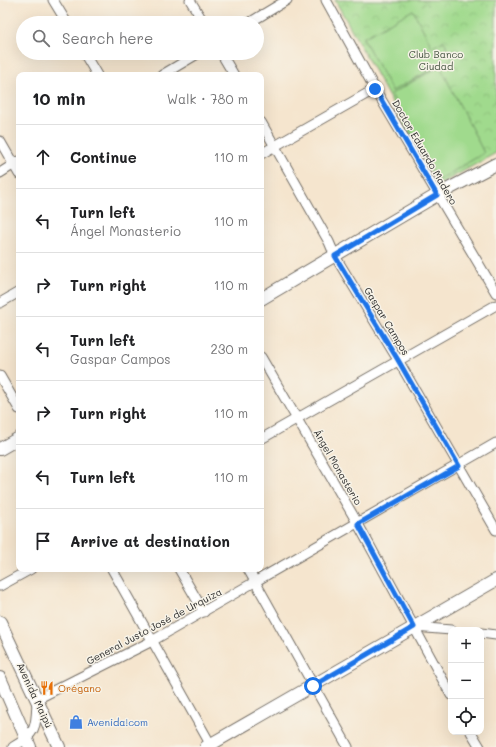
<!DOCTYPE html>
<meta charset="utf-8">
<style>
:root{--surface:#fff;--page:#f2f2f2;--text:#202124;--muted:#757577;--line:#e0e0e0}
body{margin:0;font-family:Mali,sans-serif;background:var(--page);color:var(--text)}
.controls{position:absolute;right:12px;bottom:12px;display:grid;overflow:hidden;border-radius:8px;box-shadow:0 4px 16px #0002}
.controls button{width:36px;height:36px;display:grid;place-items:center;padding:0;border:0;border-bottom:1px solid var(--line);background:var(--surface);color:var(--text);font:20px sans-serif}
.stop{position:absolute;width:12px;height:12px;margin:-9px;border:3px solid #1a73e8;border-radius:50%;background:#fff}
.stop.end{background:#1a73e8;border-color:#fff;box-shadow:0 1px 4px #0008}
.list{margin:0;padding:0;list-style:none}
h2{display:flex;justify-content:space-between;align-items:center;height:52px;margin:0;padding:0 16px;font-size:17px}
h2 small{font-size:13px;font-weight:400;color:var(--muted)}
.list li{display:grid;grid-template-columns:26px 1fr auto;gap:12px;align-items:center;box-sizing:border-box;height:64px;padding:0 16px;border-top:1px solid var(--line)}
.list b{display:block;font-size:15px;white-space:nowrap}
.list p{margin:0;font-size:13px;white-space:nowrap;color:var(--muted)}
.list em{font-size:13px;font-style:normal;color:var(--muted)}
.icon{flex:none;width:22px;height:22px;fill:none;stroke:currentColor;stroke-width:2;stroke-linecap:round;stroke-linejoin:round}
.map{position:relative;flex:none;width:496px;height:747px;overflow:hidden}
.search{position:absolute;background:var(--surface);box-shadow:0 4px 16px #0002;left:16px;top:16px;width:248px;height:44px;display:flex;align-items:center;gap:10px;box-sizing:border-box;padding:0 14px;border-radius:22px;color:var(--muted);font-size:15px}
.panel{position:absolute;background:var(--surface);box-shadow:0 4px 16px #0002;left:16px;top:72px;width:248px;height:500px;border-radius:8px}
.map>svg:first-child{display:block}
.park{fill:url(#park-crowns);stroke:#66825c}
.pitch{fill:#a0da8d;stroke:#66825c}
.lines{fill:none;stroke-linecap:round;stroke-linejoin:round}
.street-casing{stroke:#726c64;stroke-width:11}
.secondary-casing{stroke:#726c64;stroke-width:14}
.street{stroke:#fff;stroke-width:9}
.secondary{stroke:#fff;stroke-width:12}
.route{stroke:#1a73e8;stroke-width:5}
.labels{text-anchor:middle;stroke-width:3;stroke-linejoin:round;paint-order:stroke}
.park-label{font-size:10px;fill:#485744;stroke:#f7f3e8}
.street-label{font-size:10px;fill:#2b2b2b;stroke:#f7f3e8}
.food-label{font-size:10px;fill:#c56008;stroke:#f7f3e8;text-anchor:start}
.shop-label{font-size:10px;fill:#366cbe;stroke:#f7f3e8;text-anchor:start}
</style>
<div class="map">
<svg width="496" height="747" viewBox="0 0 496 747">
<defs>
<pattern id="park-crowns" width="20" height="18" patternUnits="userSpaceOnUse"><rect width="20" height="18" fill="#a0da8d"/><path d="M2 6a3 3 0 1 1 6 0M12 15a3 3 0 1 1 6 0" fill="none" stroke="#8abb7a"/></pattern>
</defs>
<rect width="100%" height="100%" fill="#f7f3e8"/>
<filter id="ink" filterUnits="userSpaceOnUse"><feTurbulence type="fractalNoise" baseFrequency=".025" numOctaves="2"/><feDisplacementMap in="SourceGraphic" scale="8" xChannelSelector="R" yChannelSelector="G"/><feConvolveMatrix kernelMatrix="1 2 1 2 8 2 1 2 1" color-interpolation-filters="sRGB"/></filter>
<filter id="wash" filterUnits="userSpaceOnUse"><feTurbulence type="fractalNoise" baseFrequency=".012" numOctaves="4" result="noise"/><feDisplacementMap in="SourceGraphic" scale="16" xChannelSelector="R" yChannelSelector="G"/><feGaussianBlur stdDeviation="0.9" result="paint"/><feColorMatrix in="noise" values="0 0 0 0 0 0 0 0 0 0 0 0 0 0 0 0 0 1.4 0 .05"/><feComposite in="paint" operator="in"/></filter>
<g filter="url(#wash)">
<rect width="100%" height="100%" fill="#f5e5ce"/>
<polygon class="park" points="335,0 496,0 496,153 442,183 439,184 436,182"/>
<g class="pitch">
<polygon points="413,10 432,47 444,41 453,58 392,91 363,38"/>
<polygon points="440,66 484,153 437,181 391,94"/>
</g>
</g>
<g filter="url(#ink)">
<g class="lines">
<defs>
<g id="street">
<polyline points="53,0 67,23"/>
<polyline points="190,0 204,23"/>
<polyline points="326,0 375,89 496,293"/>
<polyline points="249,23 287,0"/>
<polyline points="84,53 97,75"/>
<polyline points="221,53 234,75"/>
<polyline points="162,75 199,53"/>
<polyline points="261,122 329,242 335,256 398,360 496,530"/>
<polyline points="0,141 19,174"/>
<polyline points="261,154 375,89"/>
<polyline points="0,173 19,161"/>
<polyline points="0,303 19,292"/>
<polyline points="261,357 358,524 451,695"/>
<polyline points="0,376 19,409"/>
<polyline points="261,439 496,305"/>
<polyline points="112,569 212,747"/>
<polyline points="179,569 204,612"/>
<polyline points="248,569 348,747"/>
<polyline points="0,586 31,569"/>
<polyline points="414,627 451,630"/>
<polyline points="481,633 496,635"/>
<polyline points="471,732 480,747"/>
<path d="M 13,747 C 38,733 36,725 37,699 L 152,641 L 496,443"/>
</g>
<g id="secondary">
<polyline points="261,299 437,195 496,164"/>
<polyline points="0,449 19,438"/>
<polyline points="0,622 59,747"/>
<polyline points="0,678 30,747"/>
<polyline points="206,747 496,580"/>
</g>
</defs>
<use href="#street" class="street-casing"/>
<use href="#secondary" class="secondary-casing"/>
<use href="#street" class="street"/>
<use href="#secondary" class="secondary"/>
</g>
</g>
<g class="lines" filter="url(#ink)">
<polyline class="route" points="313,686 414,627 358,524 459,466 398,360 335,256 437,195 375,89"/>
</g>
<defs>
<symbol id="restaurant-bare" viewBox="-9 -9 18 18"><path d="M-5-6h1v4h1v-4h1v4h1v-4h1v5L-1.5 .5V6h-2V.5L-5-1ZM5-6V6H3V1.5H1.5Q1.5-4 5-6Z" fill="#e8710a" stroke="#f7f3e8" stroke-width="2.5" paint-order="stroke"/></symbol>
<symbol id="shop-bare" viewBox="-9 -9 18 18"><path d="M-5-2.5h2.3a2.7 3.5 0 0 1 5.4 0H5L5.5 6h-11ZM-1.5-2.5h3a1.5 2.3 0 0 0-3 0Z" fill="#3f7fe0" stroke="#f7f3e8" stroke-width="2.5" paint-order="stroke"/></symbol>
</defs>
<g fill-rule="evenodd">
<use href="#restaurant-bare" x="37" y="678" width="20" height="20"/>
<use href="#shop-bare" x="66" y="712" width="20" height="20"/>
</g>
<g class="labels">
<g class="park-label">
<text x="436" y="58">Club Banco<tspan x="436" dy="12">Ciudad</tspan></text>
</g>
<g class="street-label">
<text transform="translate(425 152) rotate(60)" y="4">Doctor Eduardo Madero</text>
<text transform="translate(387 321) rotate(59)" y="4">Gaspar Campos</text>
<text transform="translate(338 467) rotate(60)" y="4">Ángel Monasterio</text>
<text transform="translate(154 626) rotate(-28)" y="4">General Justo José de Urquiza</text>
<text transform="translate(35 695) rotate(65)" y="4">Avenida Maipú</text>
</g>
<g class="food-label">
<text x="58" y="692">Orégano</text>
</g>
<g class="shop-label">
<text x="87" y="726">Avenida!com</text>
</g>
</g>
</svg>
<div class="controls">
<button>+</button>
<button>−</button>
<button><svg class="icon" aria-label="locate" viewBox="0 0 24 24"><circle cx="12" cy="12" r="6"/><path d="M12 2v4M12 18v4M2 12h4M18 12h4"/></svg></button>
</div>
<div class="stop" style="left:313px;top:686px"></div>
<div class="stop end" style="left:375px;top:89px"></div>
<div class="search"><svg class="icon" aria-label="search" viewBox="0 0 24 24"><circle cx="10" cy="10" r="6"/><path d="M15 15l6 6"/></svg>Search here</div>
<section class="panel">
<h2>10 min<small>Walk · 780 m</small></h2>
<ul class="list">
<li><svg class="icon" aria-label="ahead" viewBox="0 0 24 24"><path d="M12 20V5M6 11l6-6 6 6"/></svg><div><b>Continue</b></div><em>110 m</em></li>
<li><svg class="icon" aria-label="left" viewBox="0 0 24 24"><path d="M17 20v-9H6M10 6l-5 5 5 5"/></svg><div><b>Turn left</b><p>Ángel Monasterio</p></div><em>110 m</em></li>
<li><svg class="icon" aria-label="right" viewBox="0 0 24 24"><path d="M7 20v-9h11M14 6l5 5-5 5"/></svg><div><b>Turn right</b></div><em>110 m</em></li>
<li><svg class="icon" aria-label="left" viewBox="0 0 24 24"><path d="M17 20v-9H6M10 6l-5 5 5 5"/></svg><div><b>Turn left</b><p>Gaspar Campos</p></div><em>230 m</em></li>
<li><svg class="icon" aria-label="right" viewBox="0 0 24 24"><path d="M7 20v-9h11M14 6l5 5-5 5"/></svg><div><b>Turn right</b></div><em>110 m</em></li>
<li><svg class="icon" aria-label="left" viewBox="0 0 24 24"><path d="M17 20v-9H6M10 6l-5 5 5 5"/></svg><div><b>Turn left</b></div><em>110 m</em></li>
<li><svg class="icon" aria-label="arrive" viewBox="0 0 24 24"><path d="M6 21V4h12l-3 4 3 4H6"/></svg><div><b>Arrive at destination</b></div></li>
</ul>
</section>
</div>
